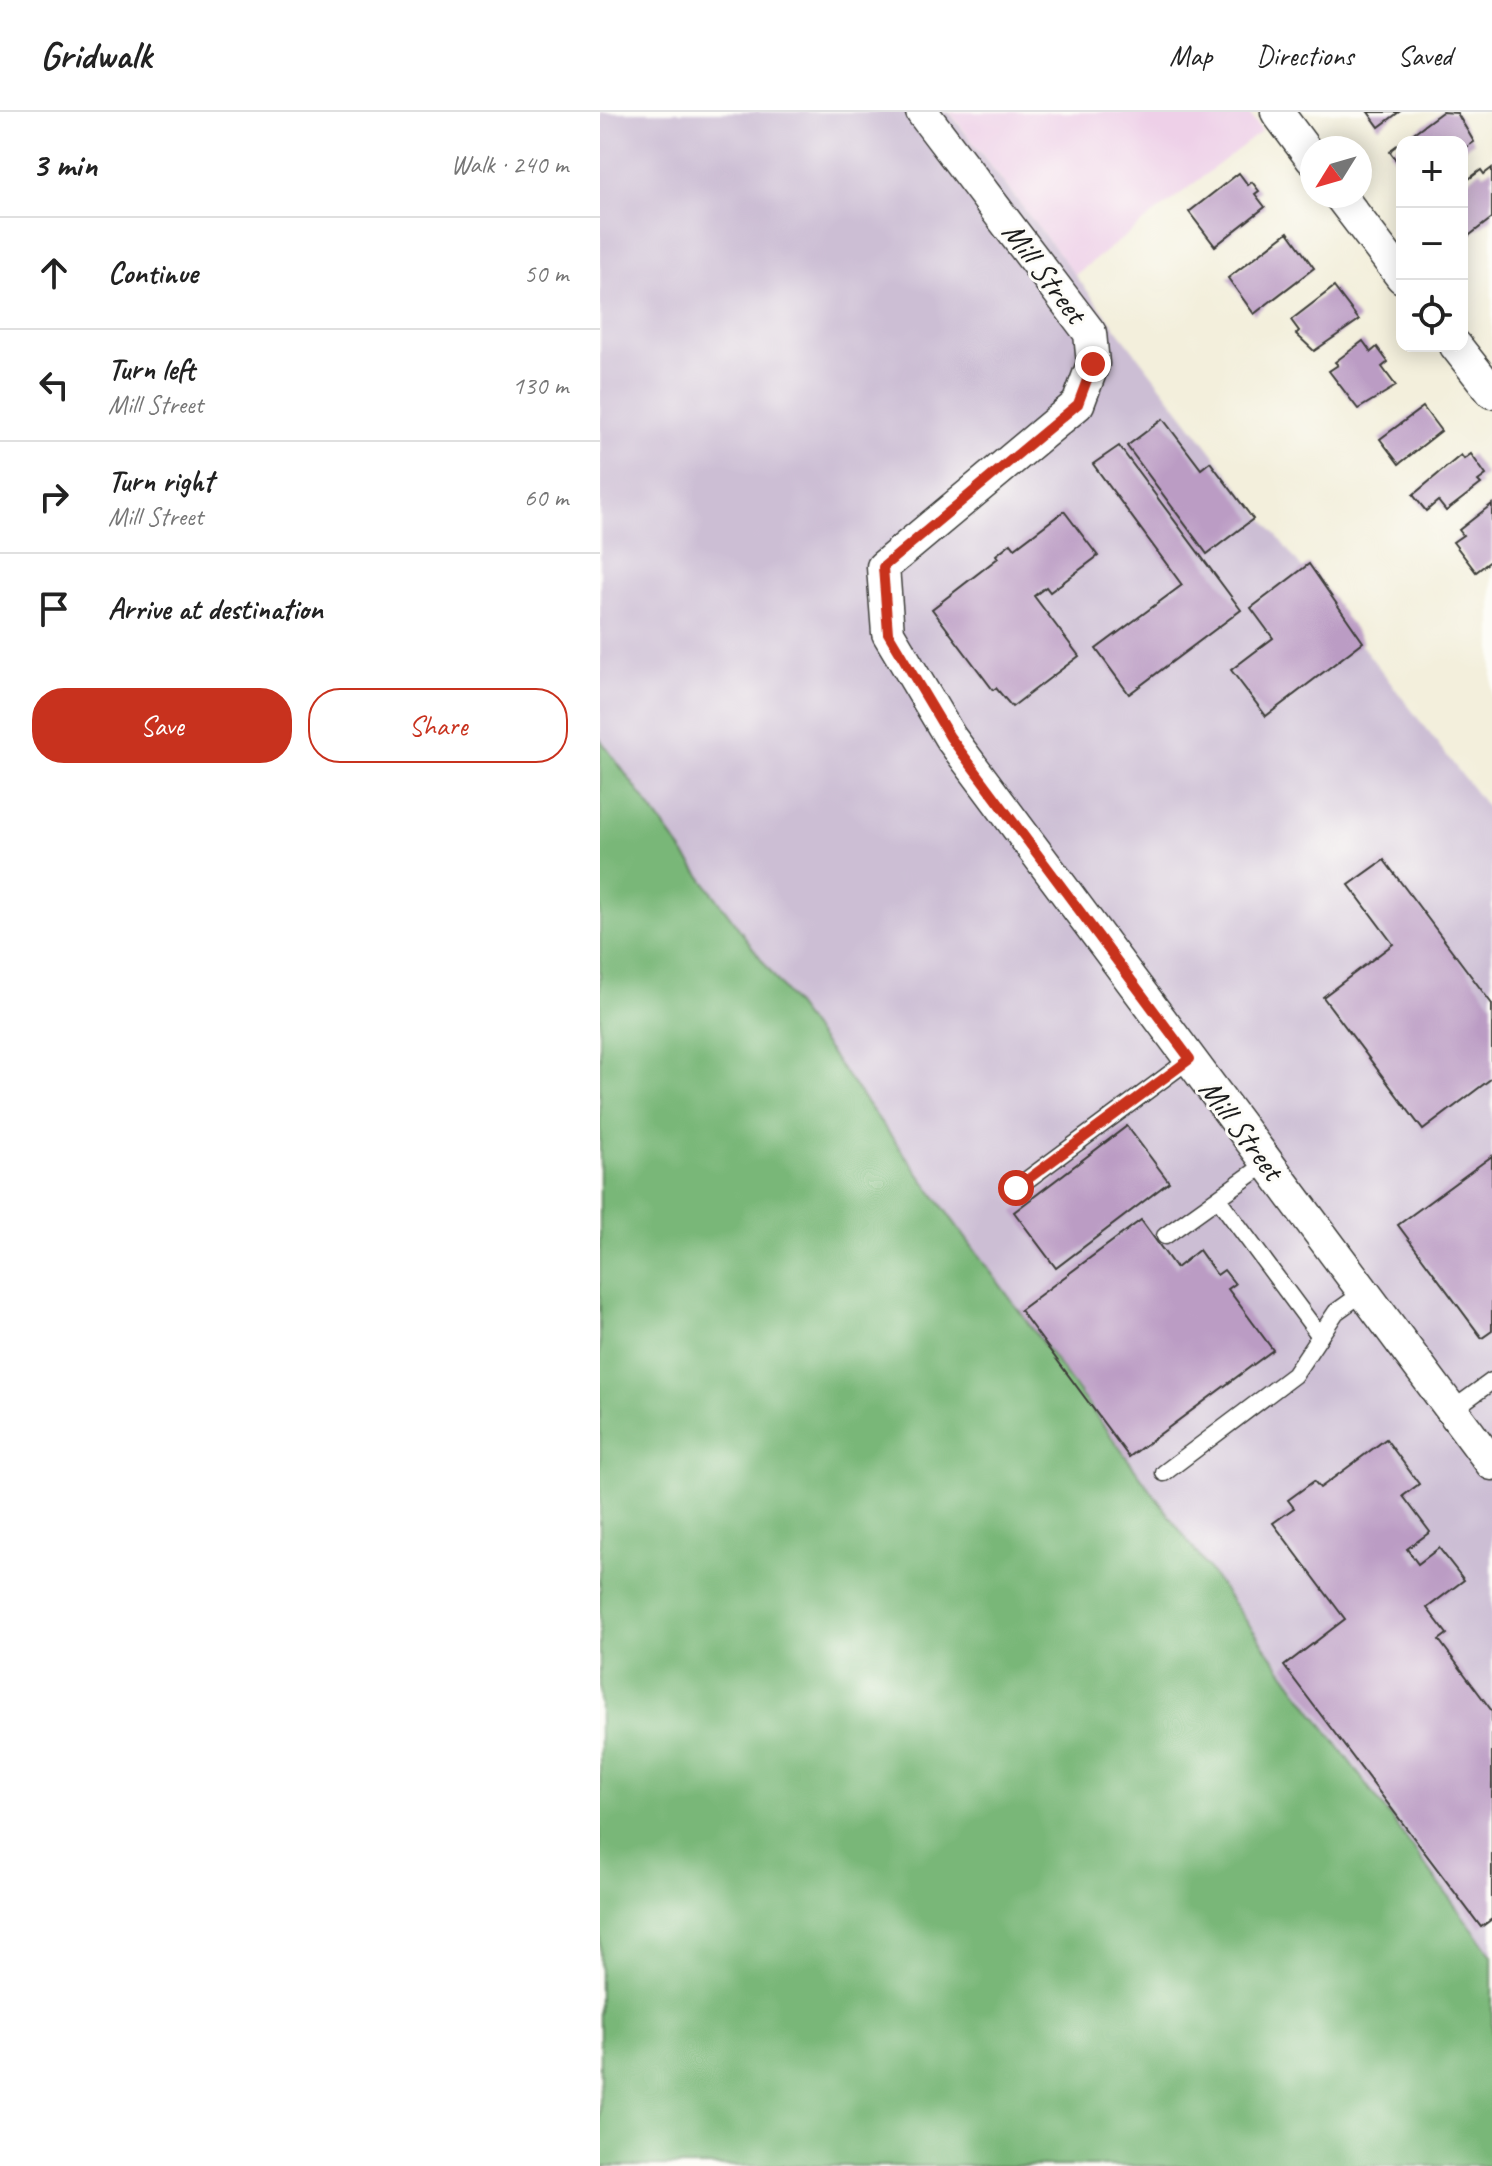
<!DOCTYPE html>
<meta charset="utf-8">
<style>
:root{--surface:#fff;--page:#f6f6f6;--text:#222;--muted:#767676;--line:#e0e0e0;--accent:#c8321e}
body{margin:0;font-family:Caveat,sans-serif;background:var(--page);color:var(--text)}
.controls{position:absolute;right:24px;top:24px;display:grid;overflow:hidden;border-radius:16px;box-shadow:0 4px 20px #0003}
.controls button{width:72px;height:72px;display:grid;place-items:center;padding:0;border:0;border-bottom:2px solid var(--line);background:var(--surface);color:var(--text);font:40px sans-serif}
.compass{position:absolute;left:700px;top:24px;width:72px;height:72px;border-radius:50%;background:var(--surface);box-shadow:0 4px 20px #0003;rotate:233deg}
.stop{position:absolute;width:24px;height:24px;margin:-18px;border:6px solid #c8321e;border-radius:50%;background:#fff}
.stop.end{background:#c8321e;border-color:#fff;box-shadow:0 2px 8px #0008}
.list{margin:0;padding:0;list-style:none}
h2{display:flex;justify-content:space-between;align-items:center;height:104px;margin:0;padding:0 32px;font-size:34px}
h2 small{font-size:26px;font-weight:400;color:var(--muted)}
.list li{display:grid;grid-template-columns:52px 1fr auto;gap:24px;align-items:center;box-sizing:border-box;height:112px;padding:0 32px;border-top:2px solid var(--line)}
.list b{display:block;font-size:30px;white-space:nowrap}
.list p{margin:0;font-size:26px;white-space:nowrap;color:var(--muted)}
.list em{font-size:26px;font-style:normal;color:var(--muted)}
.actions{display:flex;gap:16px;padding:24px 32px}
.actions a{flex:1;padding:18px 0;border:2px solid var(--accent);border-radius:32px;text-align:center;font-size:28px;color:var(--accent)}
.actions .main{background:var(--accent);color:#fff}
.icon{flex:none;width:44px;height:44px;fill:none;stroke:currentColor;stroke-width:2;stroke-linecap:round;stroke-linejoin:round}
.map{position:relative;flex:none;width:892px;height:2054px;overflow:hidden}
header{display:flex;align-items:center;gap:48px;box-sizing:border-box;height:112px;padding:0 40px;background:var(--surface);border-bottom:2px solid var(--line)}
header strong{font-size:38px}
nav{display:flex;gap:44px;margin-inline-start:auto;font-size:28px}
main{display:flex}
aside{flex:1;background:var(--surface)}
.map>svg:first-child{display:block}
.built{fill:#eed0e8}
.industrial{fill:#ccbed4}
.forest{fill:#79b778;stroke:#4a6a4a;stroke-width:2}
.building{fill:#bb9cc4}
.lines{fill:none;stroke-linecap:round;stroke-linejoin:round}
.lane-casing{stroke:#3c3c39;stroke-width:19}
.street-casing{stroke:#3c3c39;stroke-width:35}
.lane{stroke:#fff;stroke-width:16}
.street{stroke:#fff;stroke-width:32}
.route{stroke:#c8321e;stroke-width:10}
.labels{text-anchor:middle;stroke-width:6;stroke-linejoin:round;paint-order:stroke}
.street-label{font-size:32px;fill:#1c1c1c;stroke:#fdfcf7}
</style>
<header>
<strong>Gridwalk</strong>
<nav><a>Map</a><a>Directions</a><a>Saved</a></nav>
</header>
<main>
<aside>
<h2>3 min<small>Walk · 240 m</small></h2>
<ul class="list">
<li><svg class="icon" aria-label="ahead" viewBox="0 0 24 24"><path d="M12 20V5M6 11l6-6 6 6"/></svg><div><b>Continue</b></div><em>50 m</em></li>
<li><svg class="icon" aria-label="left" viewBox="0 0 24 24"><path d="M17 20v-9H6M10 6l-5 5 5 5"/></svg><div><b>Turn left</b><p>Mill Street</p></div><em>130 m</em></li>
<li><svg class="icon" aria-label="right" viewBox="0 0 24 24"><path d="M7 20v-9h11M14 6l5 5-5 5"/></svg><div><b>Turn right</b><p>Mill Street</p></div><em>60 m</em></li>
<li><svg class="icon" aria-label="arrive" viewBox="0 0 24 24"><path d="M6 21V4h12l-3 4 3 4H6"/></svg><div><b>Arrive at destination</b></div></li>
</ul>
<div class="actions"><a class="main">Save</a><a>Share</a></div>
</aside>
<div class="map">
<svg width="892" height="2054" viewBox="0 0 892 2054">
<rect width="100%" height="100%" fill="#fdfcf7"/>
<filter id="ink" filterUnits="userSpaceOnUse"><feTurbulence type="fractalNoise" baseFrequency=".0125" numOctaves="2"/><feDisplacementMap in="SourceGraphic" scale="16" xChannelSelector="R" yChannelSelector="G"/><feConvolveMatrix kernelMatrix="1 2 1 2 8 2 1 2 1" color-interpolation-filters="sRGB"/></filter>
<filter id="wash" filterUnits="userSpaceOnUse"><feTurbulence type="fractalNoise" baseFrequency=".006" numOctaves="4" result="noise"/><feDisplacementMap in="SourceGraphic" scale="32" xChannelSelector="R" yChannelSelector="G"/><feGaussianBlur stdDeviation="1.8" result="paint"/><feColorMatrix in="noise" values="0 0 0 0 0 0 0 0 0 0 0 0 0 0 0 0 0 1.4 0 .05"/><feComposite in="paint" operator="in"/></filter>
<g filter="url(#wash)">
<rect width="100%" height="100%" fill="#f3efdc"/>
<polygon class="built" points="350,0 648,0 662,19 475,163"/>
<polygon class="industrial" points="0,0 349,0 892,702 892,1844 0,627"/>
<polygon class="forest" points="0,627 892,1844 892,2054 0,2054"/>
<g id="blocks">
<g class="building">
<polygon points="768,0 799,0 779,15"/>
<polygon points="842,0 857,1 874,30 862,38 862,30 802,30 802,56 790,40 792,37"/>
<polygon points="892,56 892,106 862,129 862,72 881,58 884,62"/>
<polygon points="639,61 648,73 652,70 659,79 655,82 665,95 615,134 589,100"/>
<polygon points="688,120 714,156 654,202 628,166"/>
<polygon points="734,175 759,208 714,239 696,222 699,219 691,208"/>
<polygon points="763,229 771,240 777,235 788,250 782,255 796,274 758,297 729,259 738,253 735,250"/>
<polygon points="823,295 841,319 799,352 780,327"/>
<polygon points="563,307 601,357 610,350 653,407 607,442 527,334"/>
<polygon points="519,334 641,498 529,582 496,537 582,473 493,352"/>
<polygon points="871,342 886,363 878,369 881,372 846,399 838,389 826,399 813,383 861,343 864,347"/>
<polygon points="892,392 892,448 876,460 853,430 863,423 859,418"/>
<polygon points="464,399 498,444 450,480 446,475 434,484 479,544 412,595 396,576 393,578 332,497 398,446 396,443 411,431 415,436"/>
<polygon points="709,452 763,530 666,604 631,558 673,526 651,496"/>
<polygon points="784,748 892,892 892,966 823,1018 723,885 793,832 749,773"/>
<polygon points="527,1014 569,1070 456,1156 414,1100"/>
<polygon points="892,1044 892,1219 882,1226 798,1113"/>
<polygon points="541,1108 576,1156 599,1138 617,1163 624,1158 635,1172 628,1177 673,1238 529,1345 420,1198"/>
<polygon points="786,1327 819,1372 803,1384 830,1420 807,1437 818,1452 839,1436 864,1468 827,1496 847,1522 839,1528 892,1599 892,1807 881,1815 684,1554 745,1507 673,1411 694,1396 688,1388 714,1369 720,1376"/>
</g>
</g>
</g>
<g filter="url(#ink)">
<use href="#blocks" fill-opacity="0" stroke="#3c3c39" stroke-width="2"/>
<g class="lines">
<defs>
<g id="lane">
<polyline points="416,1076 590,947"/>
<polyline points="619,1088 720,1224"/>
<polyline points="565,1124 667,1051"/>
<polyline points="852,1298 892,1269"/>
<polyline points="564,1361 694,1263 736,1200 764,1180"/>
</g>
<g id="street">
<polyline points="322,0 490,221 493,252 478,292 283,455 288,521 350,625 892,1352"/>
<polyline points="677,0 712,47"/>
<polyline points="740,84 802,165"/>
<polyline points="856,234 892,280"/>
</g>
</defs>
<use href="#lane" class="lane-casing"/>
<use href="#street" class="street-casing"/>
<use href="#lane" class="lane"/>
<use href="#street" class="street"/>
</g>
</g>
<g class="lines" filter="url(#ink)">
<polyline class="route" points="416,1076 590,947 350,625 288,521 283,455 478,292 493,252"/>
</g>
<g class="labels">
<g class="street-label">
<text transform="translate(445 160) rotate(53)" y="11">Mill Street</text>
<text transform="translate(642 1017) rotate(53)" y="11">Mill Street</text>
</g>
</g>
</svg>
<div class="controls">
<button>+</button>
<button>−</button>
<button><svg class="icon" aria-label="locate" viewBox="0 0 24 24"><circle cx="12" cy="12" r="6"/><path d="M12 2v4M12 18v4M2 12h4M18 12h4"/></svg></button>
</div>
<svg class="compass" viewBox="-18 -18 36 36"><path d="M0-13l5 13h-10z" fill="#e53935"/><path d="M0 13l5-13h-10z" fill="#767676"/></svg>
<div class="stop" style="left:416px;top:1076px"></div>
<div class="stop end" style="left:493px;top:252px"></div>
</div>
</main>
